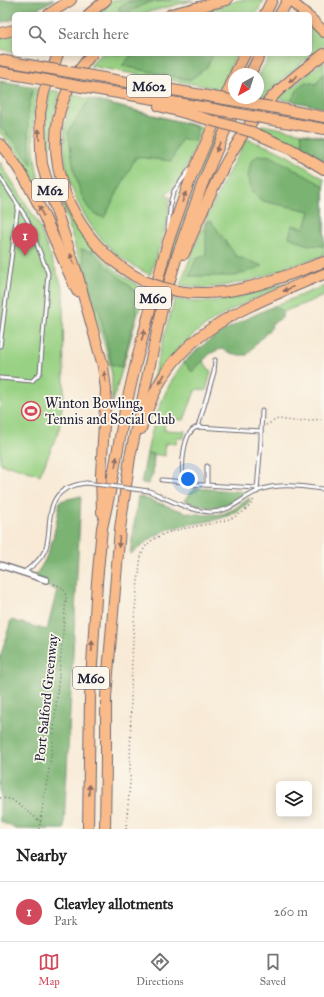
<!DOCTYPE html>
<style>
:root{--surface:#fff;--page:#f2f2f2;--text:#222;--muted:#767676;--line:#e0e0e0;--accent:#d1495b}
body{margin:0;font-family:"IM FELL Great Primer",serif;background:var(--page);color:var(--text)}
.controls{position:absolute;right:12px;bottom:12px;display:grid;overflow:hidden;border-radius:6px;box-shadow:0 2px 10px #0003}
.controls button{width:36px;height:36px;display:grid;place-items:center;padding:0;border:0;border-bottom:1px solid var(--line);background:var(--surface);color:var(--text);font:20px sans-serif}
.compass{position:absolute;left:228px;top:68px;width:36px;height:36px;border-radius:50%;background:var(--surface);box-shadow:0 2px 10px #0003;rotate:219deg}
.you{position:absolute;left:188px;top:479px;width:14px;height:14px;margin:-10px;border:3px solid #fff;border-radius:50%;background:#1a73e8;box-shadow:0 0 0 6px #1a73e833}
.badge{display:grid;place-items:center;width:26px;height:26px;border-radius:50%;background:var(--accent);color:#fff;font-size:13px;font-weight:700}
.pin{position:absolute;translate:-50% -33px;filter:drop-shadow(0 1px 2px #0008)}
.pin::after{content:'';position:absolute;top:21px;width:14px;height:12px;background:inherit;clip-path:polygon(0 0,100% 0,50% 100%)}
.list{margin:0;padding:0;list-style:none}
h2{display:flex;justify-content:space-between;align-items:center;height:52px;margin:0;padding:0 16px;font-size:17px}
h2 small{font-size:13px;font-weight:400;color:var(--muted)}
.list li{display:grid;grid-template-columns:26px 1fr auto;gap:12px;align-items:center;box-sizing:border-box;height:60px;padding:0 16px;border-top:1px solid var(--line)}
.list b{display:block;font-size:15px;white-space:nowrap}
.list p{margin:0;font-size:13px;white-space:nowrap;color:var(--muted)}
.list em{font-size:13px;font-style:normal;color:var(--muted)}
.icon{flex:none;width:22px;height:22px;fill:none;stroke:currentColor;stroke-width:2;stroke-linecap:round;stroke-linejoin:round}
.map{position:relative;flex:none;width:324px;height:829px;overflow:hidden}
.search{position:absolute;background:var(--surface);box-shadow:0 2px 10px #0003;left:12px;right:12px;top:12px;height:44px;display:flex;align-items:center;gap:10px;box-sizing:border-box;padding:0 14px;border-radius:6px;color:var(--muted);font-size:15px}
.sheet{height:112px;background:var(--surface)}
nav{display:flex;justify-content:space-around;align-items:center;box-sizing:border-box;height:56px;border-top:1px solid var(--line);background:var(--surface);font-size:11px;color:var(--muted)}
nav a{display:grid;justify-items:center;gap:2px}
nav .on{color:var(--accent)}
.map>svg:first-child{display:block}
.green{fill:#99d184;stroke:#5e7a60}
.forest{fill:#7ab372;stroke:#4e6a56}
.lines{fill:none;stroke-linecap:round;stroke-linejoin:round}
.lane-casing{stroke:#6d6871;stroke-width:5}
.street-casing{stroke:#6d6871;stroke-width:8}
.highway-casing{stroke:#6d6871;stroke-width:12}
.path{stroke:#6d6871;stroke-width:1.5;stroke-dasharray:1 3;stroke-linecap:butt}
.lane{stroke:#fff;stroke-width:3}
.street{stroke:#fff;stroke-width:5.5}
.highway{stroke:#fabb8b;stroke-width:10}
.lane-bridge-casing{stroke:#6d6871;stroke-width:5;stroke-linecap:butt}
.highway-bridge-casing{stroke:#6d6871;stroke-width:12;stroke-linecap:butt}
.lane-bridge{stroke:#fff;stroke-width:3}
.highway-bridge{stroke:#fabb8b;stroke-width:10}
.oneway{fill:#8e6e63}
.labels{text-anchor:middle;stroke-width:3.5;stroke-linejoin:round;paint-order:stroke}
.shield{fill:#fbf7ec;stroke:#636270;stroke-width:1}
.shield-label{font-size:13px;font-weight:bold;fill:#22223b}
.poi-label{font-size:14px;fill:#22223b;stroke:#fbf7ec;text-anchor:start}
.street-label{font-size:14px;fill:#22223b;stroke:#fbf7ec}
</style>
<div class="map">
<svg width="324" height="829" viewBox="0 0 324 829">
<rect width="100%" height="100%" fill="#fbf7ec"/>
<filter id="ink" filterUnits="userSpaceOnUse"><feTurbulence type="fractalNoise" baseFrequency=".025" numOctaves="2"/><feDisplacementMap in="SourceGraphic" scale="8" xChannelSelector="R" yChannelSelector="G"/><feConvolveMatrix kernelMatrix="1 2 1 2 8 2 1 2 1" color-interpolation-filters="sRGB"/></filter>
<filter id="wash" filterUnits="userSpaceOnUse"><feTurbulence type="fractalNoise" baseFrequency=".012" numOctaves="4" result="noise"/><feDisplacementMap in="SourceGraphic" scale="16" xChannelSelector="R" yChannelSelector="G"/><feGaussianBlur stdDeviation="0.9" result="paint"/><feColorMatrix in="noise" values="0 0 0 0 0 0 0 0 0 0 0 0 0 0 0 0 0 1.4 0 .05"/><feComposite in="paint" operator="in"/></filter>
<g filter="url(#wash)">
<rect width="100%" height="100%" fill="#f8ead6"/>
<g class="green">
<polygon points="114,0 194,0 141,14 97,14"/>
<polygon points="239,0 264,0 256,14 194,14 213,9"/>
<polygon points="310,25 324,39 324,45 282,79 263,97 258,96 258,76 271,54 310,54"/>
<polygon points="14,35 14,52 0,49 0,38"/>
<polygon points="101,54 236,54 221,89 90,66"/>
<polygon points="324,61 324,73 316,84 306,82 300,86 291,101 278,99"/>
<path d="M 0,81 L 37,87 C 31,126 32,152 41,190 L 40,190 L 17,152 L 0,133 Z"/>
<polygon points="50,90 60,92 53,118 51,146 47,146 46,114"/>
<path d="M 73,95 L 202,127 C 196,142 182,189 166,193 L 166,196 L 170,197 L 167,224 L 150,275 C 139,269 129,264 119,256 C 82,226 60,176 65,128 C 66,117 70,106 73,95 Z"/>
<polygon points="262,125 324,137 324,163 296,145 261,129"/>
<polygon points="215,131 218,131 192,197 164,280 162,279 190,195"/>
<path d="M 247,139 L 274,149 L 288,156 L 324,179 L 324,255 L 293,266 L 292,264 L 285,266 L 286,268 L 256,279 L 223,286 L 206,288 L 180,285 C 199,234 219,186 247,139 Z"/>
<polygon points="0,162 38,223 63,289 64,392 59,430 40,475 9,465 8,467 0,463"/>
<path d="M 61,199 C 80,237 106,269 145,289 L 112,404 L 112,375 L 107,353 Z"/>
<path d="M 288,282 L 289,283 C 240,305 189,325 160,373 C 155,381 152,390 148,398 L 165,332 L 175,299 C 214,308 251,294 288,282 Z"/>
<polygon points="324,286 324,296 283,312 274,306"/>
<path d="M 203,361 L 211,372 L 206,391 L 198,389 L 195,391 L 184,420 L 165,419 L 164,430 L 185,431 L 184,438 L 177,438 L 176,444 L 165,443 L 165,456 L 147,453 C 154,419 163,390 184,362 L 193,371 Z"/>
</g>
<g class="forest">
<polygon points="0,0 54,0 28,14 14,14 14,19 0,23"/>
<polygon points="132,0 171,0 147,3 126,14 122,14 118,8"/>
<polygon points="132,54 213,54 207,67 190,80 122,66"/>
<polygon points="324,73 324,108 291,101 300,86 306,82 316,84"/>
<polygon points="0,82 33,87 28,112 28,131 32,164 18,146 0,127"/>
<path d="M 90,99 L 198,127 L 194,141 L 182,139 L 171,161 L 136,157 L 104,218 C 101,217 96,215 93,213 C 75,196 72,155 68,132 Z"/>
<polygon points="301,133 324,138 324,160 303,148"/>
<polygon points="259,155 271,156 324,186 324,246 308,245 289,237 292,225 305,228 310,211 262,201 252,192 248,176 251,161"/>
<polygon points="211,221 236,256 263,266 235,276 189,276 196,259 206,255 206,222"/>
<polygon points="81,249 93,252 114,273 135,290 136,314 122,367 112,365 99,310 92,296"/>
<path d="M 274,306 L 283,312 L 282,318 L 271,324 L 272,327 L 255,345 L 247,355 L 236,355 L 221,349 L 211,353 L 192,372 L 184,362 C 212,334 239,322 274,306 Z"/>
<polygon points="147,453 154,454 153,474 148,484 141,483"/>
<path d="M 195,488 L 248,492 C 225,507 211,513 184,500 Z"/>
<path d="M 81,496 L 64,829 L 16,829 L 0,821 L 0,658 L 11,620 L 47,630 L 57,590 L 32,580 C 52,555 55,531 60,501 Z"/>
<path d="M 138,496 L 188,513 L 206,515 L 222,514 L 234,509 L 249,498 L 250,501 C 228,525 195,520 167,530 C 156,534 140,547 130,554 Z"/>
</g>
</g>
<g filter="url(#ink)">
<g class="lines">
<defs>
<g id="lane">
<polyline points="0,177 27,219 48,273 40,373 32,381 0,378"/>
<polyline points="168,229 171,200 174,191 190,169"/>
<polyline points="0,346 18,205"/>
<polyline points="198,427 214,372 215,360"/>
<polyline points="261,431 262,411"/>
<polyline points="162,480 184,482"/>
<polyline points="207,485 207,466"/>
<path d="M 149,491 C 168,499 189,511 210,512 C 234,512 243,495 263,489 C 283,483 304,487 324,489"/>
<path d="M 257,492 C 258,474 260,457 261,439 L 261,431 L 198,427 C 182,430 181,470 184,482 L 188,484 L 257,488"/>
<path d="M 24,572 C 32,566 41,560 45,550 C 48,544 48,536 49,529 C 50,501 56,487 86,483"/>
</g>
<polyline id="street" points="0,565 46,580"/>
<g id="highway">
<polyline points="289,0 306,14"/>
<polyline points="49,14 71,0"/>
<polyline points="89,14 106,0"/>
<polyline points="171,14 227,0"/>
<polyline points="265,14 272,0"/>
<polyline points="280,14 288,0"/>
<polyline points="310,18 324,32"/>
<polyline points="0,33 14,30"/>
<polyline points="58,54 44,92 40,113 41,151 42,164 51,195 77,273 103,366 106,390 101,474 102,512"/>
<path d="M 92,54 C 76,72 63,95 58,119 C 46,184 86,252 144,281"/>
<polyline points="0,60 40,67"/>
<polyline points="0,72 36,78"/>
<polyline points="235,74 245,54"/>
<polyline points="250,74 260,54"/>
<polyline points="86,75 213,97"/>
<polyline points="82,87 208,108"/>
<polyline points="159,106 203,118"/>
<polyline points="271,107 324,117"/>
<polyline points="262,118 324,129"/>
<polyline points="252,132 289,148 324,169"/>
<path d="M 0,144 C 36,185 54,242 77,291"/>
<path d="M 184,254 C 207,200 232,138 274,95 C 289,80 307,67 324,54"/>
<path d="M 177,291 C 229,300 276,279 324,262"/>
<path d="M 141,429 C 147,409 155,388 167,371 C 202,320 270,297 324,274"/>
<polyline points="88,829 90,698 97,582 102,528 110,492 125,410 137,359 167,245 190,180 234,77"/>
<polyline points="105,829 106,760 106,697 120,529 130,457 163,304 176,259 202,185 239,98"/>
</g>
</defs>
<use href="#lane" class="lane-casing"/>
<use href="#street" class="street-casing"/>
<use href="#highway" class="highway-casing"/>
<g class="path">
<polyline points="266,425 278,419 294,421 324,419"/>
<polyline points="0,798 11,799 41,822"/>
<path d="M 39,829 L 52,750 L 66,599 C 65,587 62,587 52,583"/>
<path d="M 126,829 C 127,813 129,797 130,781 C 131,714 130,647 138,581 C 140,570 139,554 146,546 C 170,518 238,534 254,499"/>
</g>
<use href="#lane" class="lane"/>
<use href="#street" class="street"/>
<use href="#highway" class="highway"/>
<defs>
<polyline id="lane-bridge" points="86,483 149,491"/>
<g id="highway-bridge">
<polyline points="40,67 86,75"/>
<polyline points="36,78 82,87"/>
<polyline points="213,97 271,107"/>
<polyline points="208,108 262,118"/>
<polyline points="203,118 252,132"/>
<polyline points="144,281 161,287 177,291"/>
</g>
</defs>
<use href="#lane-bridge" class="lane-bridge-casing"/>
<use href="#highway-bridge" class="highway-bridge-casing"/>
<use href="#lane-bridge" class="lane-bridge"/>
<use href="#highway-bridge" class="highway-bridge"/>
</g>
<defs><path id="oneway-solid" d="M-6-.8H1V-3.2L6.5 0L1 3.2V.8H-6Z"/></defs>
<g class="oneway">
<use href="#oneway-solid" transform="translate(293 79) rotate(141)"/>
<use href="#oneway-solid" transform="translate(39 134) rotate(-92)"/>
<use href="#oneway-solid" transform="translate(218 147) rotate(113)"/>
<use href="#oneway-solid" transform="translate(184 197) rotate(-70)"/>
<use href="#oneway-solid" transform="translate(41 211) rotate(-114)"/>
<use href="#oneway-solid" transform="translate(72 259) rotate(-108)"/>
<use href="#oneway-solid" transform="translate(288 289) rotate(156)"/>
<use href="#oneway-solid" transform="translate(143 335) rotate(-75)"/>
<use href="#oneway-solid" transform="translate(105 377) rotate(-97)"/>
<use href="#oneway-solid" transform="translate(162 379) rotate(119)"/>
<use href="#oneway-solid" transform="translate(116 462) rotate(-80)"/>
<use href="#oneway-solid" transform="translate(119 542) rotate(95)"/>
<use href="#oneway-solid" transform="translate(92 646) rotate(-87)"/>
<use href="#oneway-solid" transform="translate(89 790) rotate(-90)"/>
</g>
</g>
<defs>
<symbol id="stadium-ring" viewBox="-11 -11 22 22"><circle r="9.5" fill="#fbf7ec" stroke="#d1495b" stroke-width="1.5"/><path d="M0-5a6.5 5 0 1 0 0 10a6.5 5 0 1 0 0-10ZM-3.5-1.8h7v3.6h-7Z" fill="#d1495b"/></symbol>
</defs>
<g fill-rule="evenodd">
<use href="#stadium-ring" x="20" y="400" width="22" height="22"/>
</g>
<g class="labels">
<g class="shield">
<rect x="127" y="75" width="44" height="22" rx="3"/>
<rect x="32" y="179" width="36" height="22" rx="3"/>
<rect x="135" y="287" width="36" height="22" rx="3"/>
<rect x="73" y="667" width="36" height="22" rx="3"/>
</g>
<g class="shield-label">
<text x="149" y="91">M602</text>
<text x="50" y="195">M62</text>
<text x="153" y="303">M60</text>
<text x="91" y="683">M60</text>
</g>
<g class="poi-label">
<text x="45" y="408">Winton Bowling,<tspan x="45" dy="16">Tennis and Social Club</tspan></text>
</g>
<g class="street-label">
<text transform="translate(46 698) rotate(-84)" y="5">Port Salford Greenway</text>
</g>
</g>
</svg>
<div class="controls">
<button><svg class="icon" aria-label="layers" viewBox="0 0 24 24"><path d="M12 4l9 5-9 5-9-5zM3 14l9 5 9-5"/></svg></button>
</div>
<svg class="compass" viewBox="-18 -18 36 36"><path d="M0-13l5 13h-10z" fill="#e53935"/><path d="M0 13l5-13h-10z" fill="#767676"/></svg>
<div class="you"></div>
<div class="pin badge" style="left:25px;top:256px">1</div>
<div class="search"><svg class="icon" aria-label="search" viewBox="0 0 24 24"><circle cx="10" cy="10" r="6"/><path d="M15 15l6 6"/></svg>Search here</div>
</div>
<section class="sheet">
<h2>Nearby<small></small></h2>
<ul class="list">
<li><span class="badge">1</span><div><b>Cleavley allotments</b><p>Park</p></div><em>260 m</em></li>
</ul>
</section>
<nav>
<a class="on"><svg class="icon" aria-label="map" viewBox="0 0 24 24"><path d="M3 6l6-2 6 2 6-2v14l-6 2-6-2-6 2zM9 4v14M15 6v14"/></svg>Map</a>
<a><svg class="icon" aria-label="directions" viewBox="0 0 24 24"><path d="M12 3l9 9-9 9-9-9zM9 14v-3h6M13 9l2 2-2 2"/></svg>Directions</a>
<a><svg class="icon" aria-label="saved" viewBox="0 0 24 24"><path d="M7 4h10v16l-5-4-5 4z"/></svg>Saved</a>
</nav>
